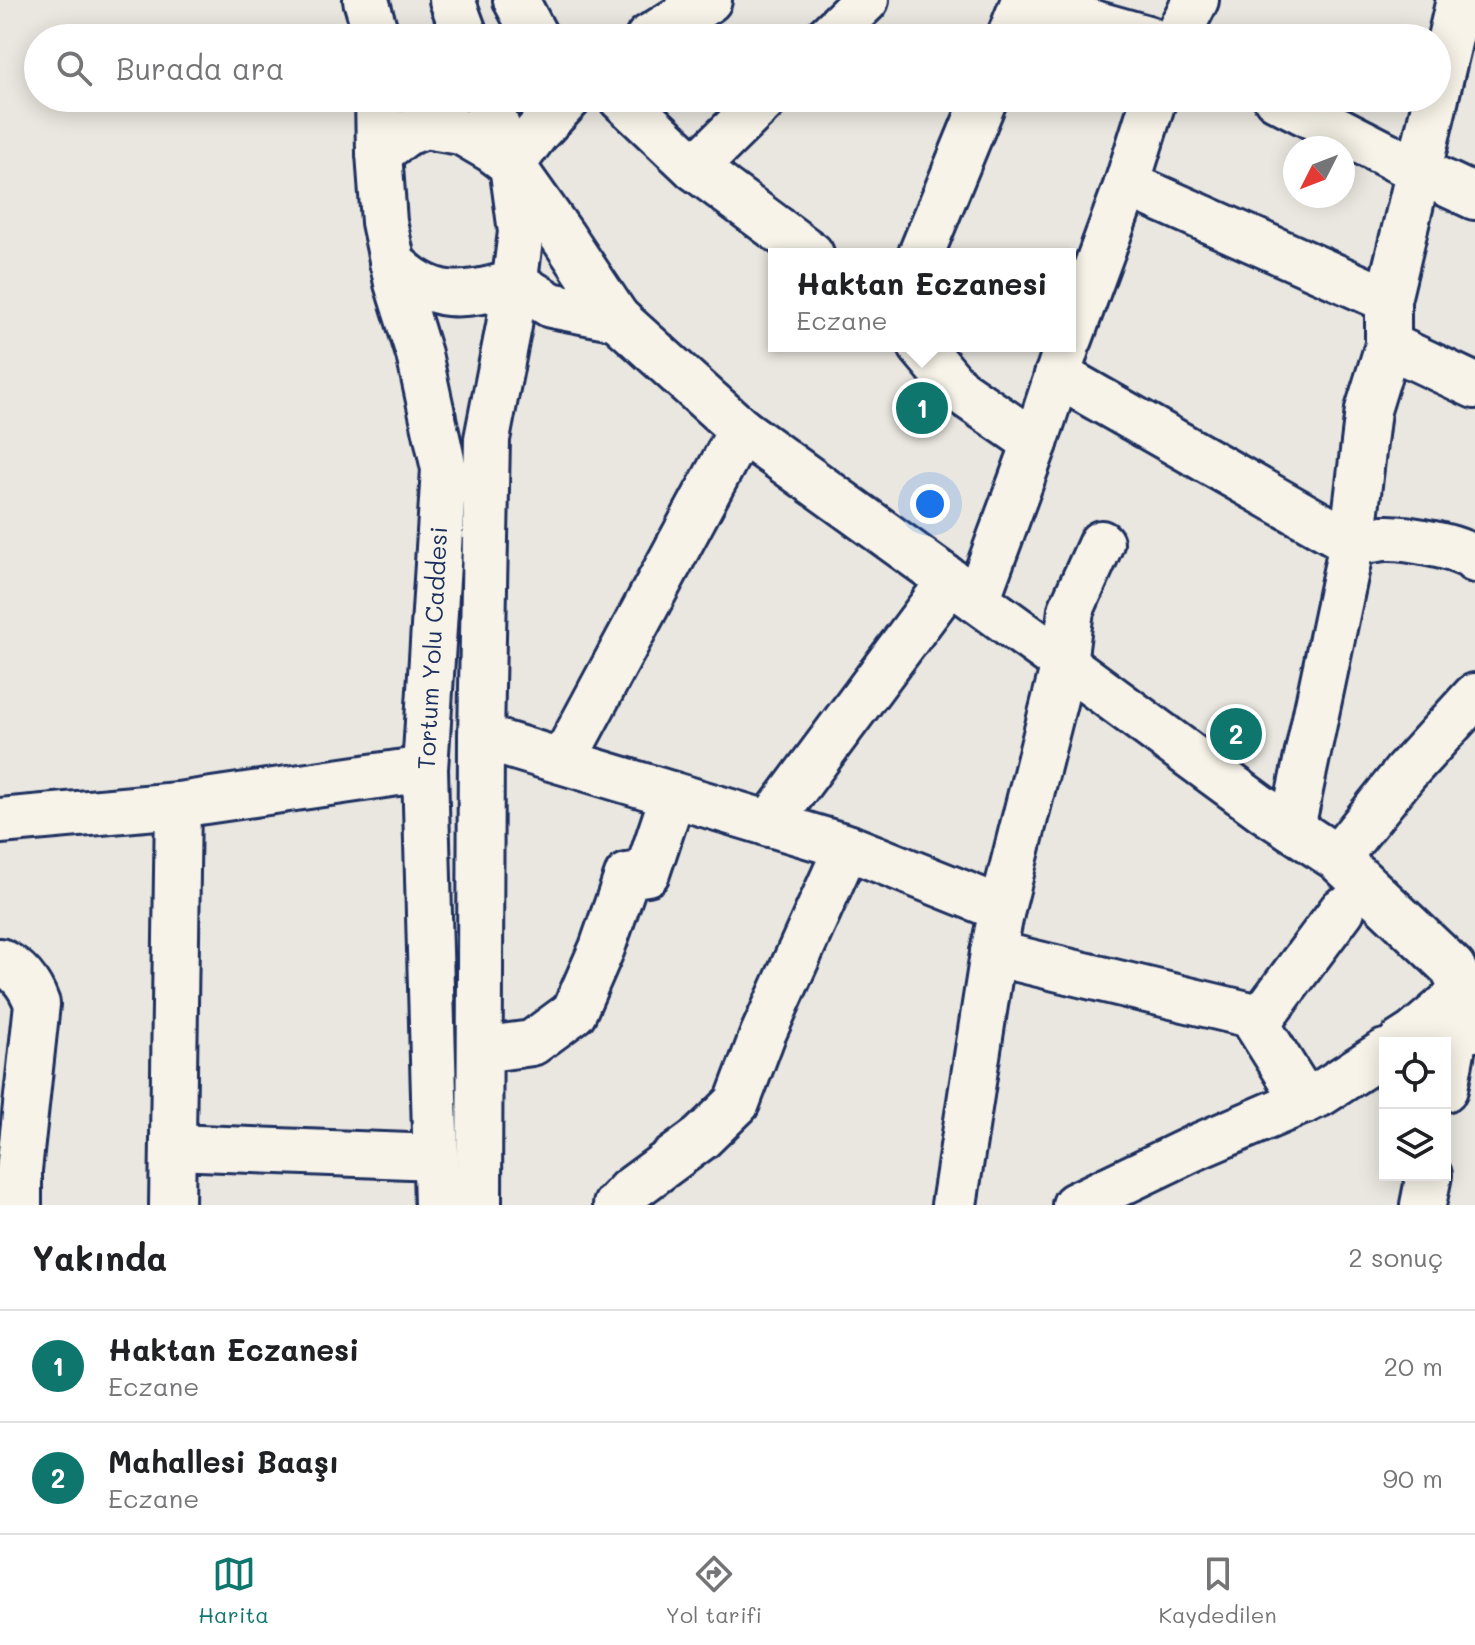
<!DOCTYPE html>
<html lang="tr">
<meta charset="utf-8">
<style>
:root{--surface:#fff;--page:#f6f6f6;--text:#202124;--muted:#757577;--line:#e0e0e0;--accent:#0f766e}
body{margin:0;font-family:Mali,sans-serif;background:var(--page);color:var(--text)}
.controls{position:absolute;right:24px;bottom:24px;display:grid;overflow:hidden;border-radius:0px;box-shadow:0 4px 20px #0003}
.controls button{width:72px;height:72px;display:grid;place-items:center;padding:0;border:0;border-bottom:2px solid var(--line);background:var(--surface);color:var(--text);font:40px sans-serif}
.compass{position:absolute;left:1283px;top:136px;width:72px;height:72px;border-radius:50%;background:var(--surface);box-shadow:0 4px 20px #0003;rotate:228deg}
.you{position:absolute;left:930px;top:504px;width:28px;height:28px;margin:-20px;border:6px solid #fff;border-radius:50%;background:#1a73e8;box-shadow:0 0 0 12px #1a73e833}
.badge{display:grid;place-items:center;width:52px;height:52px;border-radius:50%;background:var(--accent);color:#fff;font-size:26px;font-weight:700}
.pin{position:absolute;translate:-50% -50%;border:4px solid #fff;box-shadow:0 2px 8px #0006}
.popup{position:absolute;left:768px;top:248px;width:308px;height:104px;box-sizing:border-box;display:grid;place-content:center;border-radius:0px;background:var(--surface);filter:drop-shadow(0 2px 6px #0005);font-size:26px;white-space:nowrap;color:var(--muted)}
.popup b{font-size:30px;color:var(--text)}
.popup::after{content:'';position:absolute;left:50%;top:100%;margin-left:-16px;border:16px solid transparent;border-top-color:var(--surface)}
.list{margin:0;padding:0;list-style:none}
h2{display:flex;justify-content:space-between;align-items:center;height:104px;margin:0;padding:0 32px;font-size:34px}
h2 small{font-size:26px;font-weight:400;color:var(--muted)}
.list li{display:grid;grid-template-columns:52px 1fr auto;gap:24px;align-items:center;box-sizing:border-box;height:112px;padding:0 32px;border-top:2px solid var(--line)}
.list b{display:block;font-size:30px;white-space:nowrap}
.list p{margin:0;font-size:26px;white-space:nowrap;color:var(--muted)}
.list em{font-size:26px;font-style:normal;color:var(--muted)}
.icon{flex:none;width:44px;height:44px;fill:none;stroke:currentColor;stroke-width:2;stroke-linecap:round;stroke-linejoin:round}
.map{position:relative;flex:none;width:1475px;height:1205px;overflow:hidden}
.search{position:absolute;background:var(--surface);box-shadow:0 4px 20px #0003;left:24px;right:24px;top:24px;height:88px;display:flex;align-items:center;gap:20px;box-sizing:border-box;padding:0 28px;border-radius:44px;color:var(--muted);font-size:30px}
.sheet{height:328px;background:var(--surface)}
nav{display:flex;justify-content:space-around;align-items:center;box-sizing:border-box;height:112px;border-top:2px solid var(--line);background:var(--surface);font-size:22px;color:var(--muted)}
nav a{display:grid;justify-items:center;gap:4px}
nav .on{color:var(--accent)}
.map>svg:first-child{display:block}
.lines{fill:none;stroke-linecap:round;stroke-linejoin:round}
.minor-casing{stroke:#1b2f5e;stroke-width:50}
.major-casing{stroke:#1b2f5e;stroke-width:50}
.highway-casing{stroke:#1b2f5e;stroke-width:50}
.minor{stroke:#f7f3e8;stroke-width:44}
.major{stroke:#f7f3e8;stroke-width:44}
.highway{stroke:#f7f3e8;stroke-width:44}
.labels{text-anchor:middle;stroke-width:8;stroke-linejoin:round;paint-order:stroke}
.street-label{font-size:24px;fill:#1b2f5e;stroke:#f7f3e8}
</style>
<div class="map">
<svg width="1475" height="1205" viewBox="0 0 1475 1205">
<rect width="100%" height="100%" fill="#eae7e0"/>
<filter id="ink" filterUnits="userSpaceOnUse"><feTurbulence type="fractalNoise" baseFrequency=".0125" numOctaves="2"/><feDisplacementMap in="SourceGraphic" scale="16" xChannelSelector="R" yChannelSelector="G"/><feConvolveMatrix kernelMatrix="1 2 1 2 8 2 1 2 1" color-interpolation-filters="sRGB"/></filter>
<g filter="url(#ink)">
<g class="lines">
<defs>
<g id="minor">
<polyline points="516,0 536,38"/>
<polyline points="648,38 709,0"/>
<polyline points="827,38 866,0"/>
<polyline points="1009,38 1023,3 1147,38"/>
<polyline points="1437,93 1459,0"/>
<polyline points="621,98 695,168 811,254"/>
<polyline points="1276,98 1419,171 1475,197"/>
<polyline points="512,165 537,132 569,98"/>
<polyline points="695,168 766,98"/>
<polyline points="1127,184 1388,300"/>
<polyline points="921,254 985,98"/>
<polyline points="1388,345 1475,386"/>
<polyline points="921,346 958,390 1035,443"/>
<path d="M 1057,375 L 1352,543 C 1363,542 1373,539 1384,538 C 1402,537 1464,547 1475,560"/>
<polyline points="1064,663 1071,610 1101,543"/>
<polyline points="481,737 847,847"/>
<polyline points="563,761 741,430"/>
<polyline points="0,821 178,805"/>
<polyline points="769,824 950,581"/>
<polyline points="1292,828 1352,543 1368,410 1388,345 1388,300 1436,98"/>
<polyline points="1337,858 1405,773 1475,696"/>
<polyline points="993,953 1251,1015 1305,1101"/>
<path d="M 0,961 C 19,970 30,984 37,1004 L 19,1170 L 19,1205"/>
<polyline points="1257,1024 1342,910"/>
<polyline points="1400,1043 1414,1034 1463,992 1445,1089"/>
<polyline points="480,1050 532,1043 574,1012 602,948 627,876 647,873 673,795"/>
<polyline points="173,1147 436,1157"/>
<polyline points="172,1205 178,805 425,769"/>
<polyline points="616,1205 629,1191 701,1138 737,1103 763,1034 847,847 1002,909"/>
<polyline points="1075,1205 1194,1148 1320,1094 1385,1052"/>
<polyline points="1423,1205 1429,1175"/>
</g>
<g id="major">
<polyline points="1176,38 1196,0"/>
<polyline points="512,165 563,237 617,318 551,305 515,283"/>
<polyline points="617,318 741,430 1064,663 1264,810 1337,858 1453,968 1463,992 1475,1029"/>
<polyline points="1070,339 1127,184 1154,98"/>
<polyline points="977,600 1035,443 1067,346"/>
<polyline points="954,1205 993,953 1002,909 1064,663"/>
</g>
<g id="highway">
<polyline points="366,0 377,38"/>
<polyline points="452,0 466,38"/>
<polyline points="378,98 379,153 384,222 397,283 419,354 444,469 425,769 437,1205"/>
<polyline points="379,153 406,133 425,126 461,132 492,150 512,165"/>
<path d="M 392,262 C 432,303 463,297 515,283"/>
<polyline points="479,1205 481,737 487,439 509,326 521,232 512,165 486,98"/>
</g>
</defs>
<use href="#minor" class="minor-casing"/>
<use href="#major" class="major-casing"/>
<use href="#highway" class="highway-casing"/>
<use href="#minor" class="minor"/>
<use href="#major" class="major"/>
<use href="#highway" class="highway"/>
</g>
</g>
<g class="labels">
<g class="street-label">
<text transform="translate(433 648) rotate(-87)" y="8">Tortum Yolu Caddesi</text>
</g>
</g>
</svg>
<div class="controls">
<button><svg class="icon" aria-label="locate" viewBox="0 0 24 24"><circle cx="12" cy="12" r="6"/><path d="M12 2v4M12 18v4M2 12h4M18 12h4"/></svg></button>
<button><svg class="icon" aria-label="layers" viewBox="0 0 24 24"><path d="M12 4l9 5-9 5-9-5zM3 14l9 5 9-5"/></svg></button>
</div>
<svg class="compass" viewBox="-18 -18 36 36"><path d="M0-13l5 13h-10z" fill="#e53935"/><path d="M0 13l5-13h-10z" fill="#757577"/></svg>
<div class="you"></div>
<div class="pin badge" style="left:922px;top:408px">1</div>
<div class="popup"><b>Haktan Eczanesi</b>Eczane</div>
<div class="pin badge" style="left:1236px;top:734px">2</div>
<div class="search"><svg class="icon" aria-label="search" viewBox="0 0 24 24"><circle cx="10" cy="10" r="6"/><path d="M15 15l6 6"/></svg>Burada ara</div>
</div>
<section class="sheet">
<h2>Yakında<small>2 sonuç</small></h2>
<ul class="list">
<li><span class="badge">1</span><div><b>Haktan Eczanesi</b><p>Eczane</p></div><em>20 m</em></li>
<li><span class="badge">2</span><div><b>Mahallesi Baaşı</b><p>Eczane</p></div><em>90 m</em></li>
</ul>
</section>
<nav>
<a class="on"><svg class="icon" aria-label="map" viewBox="0 0 24 24"><path d="M3 6l6-2 6 2 6-2v14l-6 2-6-2-6 2zM9 4v14M15 6v14"/></svg>Harita</a>
<a><svg class="icon" aria-label="directions" viewBox="0 0 24 24"><path d="M12 3l9 9-9 9-9-9zM9 14v-3h6M13 9l2 2-2 2"/></svg>Yol tarifi</a>
<a><svg class="icon" aria-label="saved" viewBox="0 0 24 24"><path d="M7 4h10v16l-5-4-5 4z"/></svg>Kaydedilen</a>
</nav>
